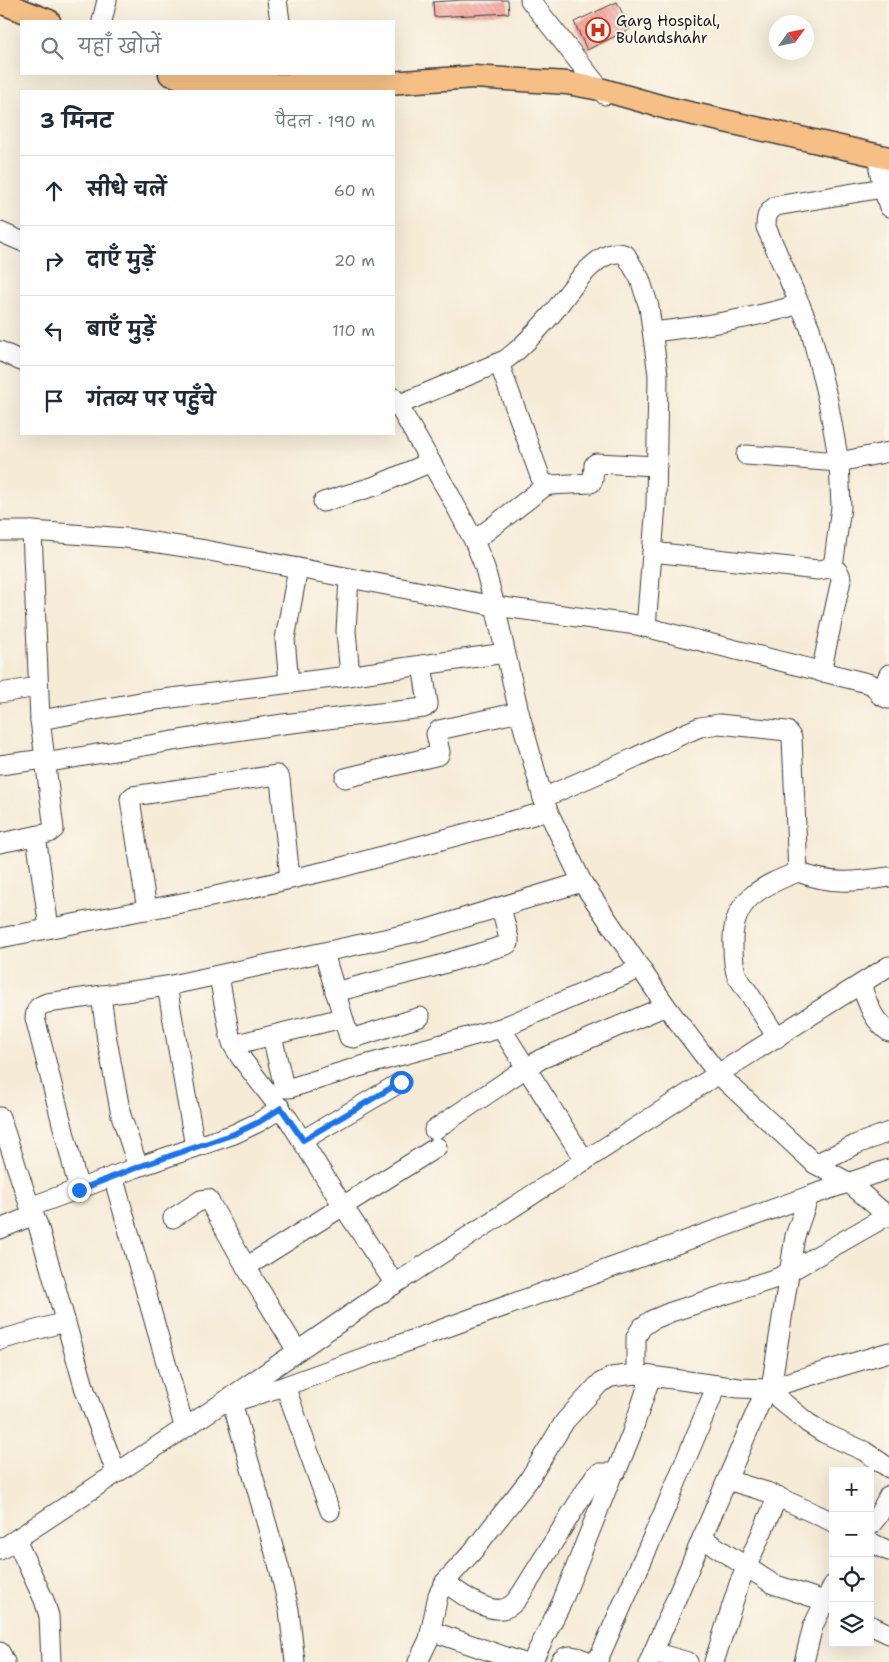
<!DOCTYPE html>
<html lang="hi">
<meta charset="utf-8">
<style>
:root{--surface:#fff;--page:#f6f6f7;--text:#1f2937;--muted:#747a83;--line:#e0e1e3}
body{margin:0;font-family:"Shantell Sans","Playpen Sans Deva",sans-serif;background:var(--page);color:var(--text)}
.controls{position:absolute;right:15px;bottom:15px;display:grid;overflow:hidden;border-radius:0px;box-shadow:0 5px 20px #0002}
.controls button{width:45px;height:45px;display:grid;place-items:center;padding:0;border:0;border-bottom:1px solid var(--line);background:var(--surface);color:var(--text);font:25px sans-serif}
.compass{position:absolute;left:769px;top:15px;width:45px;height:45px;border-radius:50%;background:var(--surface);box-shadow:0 5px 20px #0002;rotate:57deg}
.stop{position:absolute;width:15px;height:15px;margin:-11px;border:4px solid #1a73e8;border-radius:50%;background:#fff}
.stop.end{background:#1a73e8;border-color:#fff;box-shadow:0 1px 5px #0008}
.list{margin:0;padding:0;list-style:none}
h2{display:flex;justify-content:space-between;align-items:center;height:65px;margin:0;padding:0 20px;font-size:21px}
h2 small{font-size:16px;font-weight:400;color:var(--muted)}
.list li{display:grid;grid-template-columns:32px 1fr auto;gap:15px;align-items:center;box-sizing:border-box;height:70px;padding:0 20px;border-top:1px solid var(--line)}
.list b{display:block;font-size:19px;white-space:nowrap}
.list em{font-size:16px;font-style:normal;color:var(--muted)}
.icon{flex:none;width:28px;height:28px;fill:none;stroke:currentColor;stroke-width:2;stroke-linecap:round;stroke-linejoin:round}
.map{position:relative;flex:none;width:889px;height:1662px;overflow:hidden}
.search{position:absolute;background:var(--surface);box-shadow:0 5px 20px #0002;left:20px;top:20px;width:375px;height:55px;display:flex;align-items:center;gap:12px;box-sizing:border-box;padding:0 18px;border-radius:0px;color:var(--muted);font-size:19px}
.panel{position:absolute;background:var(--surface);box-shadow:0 5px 20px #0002;left:20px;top:90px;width:375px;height:345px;border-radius:0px}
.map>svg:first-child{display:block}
.building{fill:url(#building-back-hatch)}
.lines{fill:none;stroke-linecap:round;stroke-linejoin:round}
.minor-casing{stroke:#3d3b38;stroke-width:21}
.major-casing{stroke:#3d3b38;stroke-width:25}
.minor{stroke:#fff;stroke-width:19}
.major{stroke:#f5bf86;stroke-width:22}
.route{stroke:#1a73e8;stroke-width:6}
.labels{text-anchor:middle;stroke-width:4;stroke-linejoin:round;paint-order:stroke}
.poi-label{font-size:15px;fill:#1c1c1c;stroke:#fbf7ec;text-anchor:start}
</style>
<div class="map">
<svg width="889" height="1662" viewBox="0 0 889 1662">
<defs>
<pattern id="building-back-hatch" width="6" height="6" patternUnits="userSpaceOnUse" patternTransform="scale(1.25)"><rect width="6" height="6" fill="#f4a8a0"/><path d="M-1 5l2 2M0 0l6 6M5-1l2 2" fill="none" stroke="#d19089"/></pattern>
</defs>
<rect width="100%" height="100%" fill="#fbf7ec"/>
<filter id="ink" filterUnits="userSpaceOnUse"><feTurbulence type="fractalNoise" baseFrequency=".02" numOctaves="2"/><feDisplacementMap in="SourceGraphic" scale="10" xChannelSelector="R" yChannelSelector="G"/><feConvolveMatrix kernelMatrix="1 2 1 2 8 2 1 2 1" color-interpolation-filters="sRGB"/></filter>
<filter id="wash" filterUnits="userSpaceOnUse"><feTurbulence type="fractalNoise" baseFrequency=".0096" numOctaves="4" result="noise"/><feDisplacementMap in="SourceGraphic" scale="20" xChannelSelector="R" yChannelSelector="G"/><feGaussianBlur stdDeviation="1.12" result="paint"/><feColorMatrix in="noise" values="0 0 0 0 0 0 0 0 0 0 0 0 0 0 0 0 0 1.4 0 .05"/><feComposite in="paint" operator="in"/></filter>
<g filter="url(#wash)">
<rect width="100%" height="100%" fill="#f6ebd7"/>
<g id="blocks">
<g class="building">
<polygon points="463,0 508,0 509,13 434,17 433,2"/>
<polygon points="617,2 630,29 587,50 574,22"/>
</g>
</g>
</g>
<g filter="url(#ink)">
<use href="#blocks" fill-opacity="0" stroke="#3d3b38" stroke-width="1"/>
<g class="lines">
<defs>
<g id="minor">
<polyline points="277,0 280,21"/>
<polyline points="530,0 605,95"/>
<polyline points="102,21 107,0"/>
<polyline points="879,169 883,188 889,207"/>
<polyline points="0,232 21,241"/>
<path d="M 653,332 C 704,326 751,319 800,304"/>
<polyline points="0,351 21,361"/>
<polyline points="499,363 544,487"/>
<polyline points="394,398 451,497 474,541 484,565 495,606 519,712 543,798 548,811 582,882 666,1006 718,1074 815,1164 848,1182 889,1217"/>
<path d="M 398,405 L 505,360 C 522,348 538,330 552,314 C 566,297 599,242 626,255 L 640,279 L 649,307 L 658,375 L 656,505 L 646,627"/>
<polyline points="746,455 839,462 889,452"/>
<polyline points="323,502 375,486 431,462"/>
<path d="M 0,531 L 32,531 L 126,538 L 205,550 L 495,606 L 637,625 L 871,684 C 879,690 878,696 889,699"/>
<polyline points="474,541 544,487 550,485 591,483 593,480 594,465 596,463 657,466"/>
<path d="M 652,552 L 818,570 C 827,569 831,568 834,560 L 841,507 L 839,462 L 828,401 L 810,328 L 766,227 C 766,217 767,212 776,206 L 883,188"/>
<polyline points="349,578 346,631 350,676"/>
<path d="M 821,672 L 841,580 C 841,573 837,570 831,566"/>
<polyline points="289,683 285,639 298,568"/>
<polyline points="0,693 38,687"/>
<polyline points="880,695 889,674"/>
<polyline points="40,720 140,702 340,677 505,653"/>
<polyline points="44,763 208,735 283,724 424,708 428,705 428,703 422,665"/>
<polyline points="0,765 44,759"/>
<polyline points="345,778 439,755 440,752 436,734 439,730 519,712"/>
<path d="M 543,798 L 634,758 L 681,735 L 700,727 L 719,724 L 787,731 L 792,738 L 798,872 C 761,886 731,900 733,945 C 733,955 733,966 737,976 C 741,982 746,989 750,995 C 759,1009 768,1023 777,1038"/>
<polyline points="36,836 49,928"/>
<polyline points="0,843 49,833 54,829 40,720 32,531"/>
<path d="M 798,872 C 831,885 856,882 889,877"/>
<polyline points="147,910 130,799 133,796 277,775 280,779 290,879"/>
<polyline points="0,938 202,899 335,869 548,811"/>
<polyline points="324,953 349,1037 354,1038 420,1017"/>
<polyline points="219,976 230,1036 233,1045 241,1058 289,1120 343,1206 395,1284"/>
<path d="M 861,985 C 868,1003 872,1020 889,1032"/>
<polyline points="167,986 195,1147"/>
<polyline points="335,992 433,967 506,945 509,943 509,939 501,907"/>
<polyline points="101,995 107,1040 121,1115 138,1167"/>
<polyline points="272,1036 283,1083 286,1088 290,1088 358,1067 501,1028"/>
<polyline points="233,1045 342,1018"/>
<polyline points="0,1117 30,1207 38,1225 85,1390 116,1472"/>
<polyline points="434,1130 517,1074 541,1059 666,1006"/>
<polyline points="303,1140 401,1082"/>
<polyline points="585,1161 501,1028 641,968"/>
<polyline points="815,1164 857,1144 889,1132"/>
<polyline points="113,1176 184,1426"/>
<path d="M 79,1190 L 35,1018 C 36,1008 38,1006 47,1003 L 167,986 L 421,931 L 582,882"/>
<polyline points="809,1196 795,1236 771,1388 779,1399 808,1423 824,1433 864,1451 889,1468"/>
<polyline points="30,1207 138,1167 234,1134 259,1122 281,1108"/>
<polyline points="173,1218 201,1200 208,1199 246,1267"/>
<polyline points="0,1229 34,1215"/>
<polyline points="0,1340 65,1322"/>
<polyline points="297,1351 246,1267 437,1147"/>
<polyline points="636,1374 636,1337 642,1327 652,1320 671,1312 780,1277 887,1216"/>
<polyline points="285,1386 330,1511"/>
<polyline points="232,1402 279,1567 289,1610 295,1662"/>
<polyline points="233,1402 285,1386 809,1196 889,1169"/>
<polyline points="727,1480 767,1492 833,1522"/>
<polyline points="870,1526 878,1516 889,1495"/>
<polyline points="702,1538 773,1584 833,1604"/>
<polyline points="16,1540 44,1600 49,1616 51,1662"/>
<polyline points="870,1542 889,1551"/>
<polyline points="0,1550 212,1410 395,1284 718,1074 889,966"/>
<path d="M 445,1582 C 459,1593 492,1618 510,1606 C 515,1603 518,1598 521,1594 L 594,1477 L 599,1473 L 613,1473 L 617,1470 L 631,1435 L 651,1376"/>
<polyline points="870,1625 889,1634"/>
<polyline points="431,1631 521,1662"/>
<polyline points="0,1652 5,1662"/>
<polyline points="653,1652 688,1662"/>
<polyline points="418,1662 429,1639 438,1595 445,1582 473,1551 528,1481 565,1421 600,1383 611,1377 636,1374 739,1388 766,1389 889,1352"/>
<polyline points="532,1662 562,1602 613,1473"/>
<path d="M 560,1662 C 567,1651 580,1658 590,1662"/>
<polyline points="597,1662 666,1507 717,1385"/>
<polyline points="649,1662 766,1389"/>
<polyline points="714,1662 739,1584 778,1496"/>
<polyline points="804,1662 813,1626 833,1585"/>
</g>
<g id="major">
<polyline points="0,2 49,21"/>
<polyline points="170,74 222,90"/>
<polyline points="207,74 228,80 270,85 374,84 474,77 567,83 600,89 667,108 889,158"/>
</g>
</defs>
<use href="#minor" class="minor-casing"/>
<use href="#major" class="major-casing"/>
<use href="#minor" class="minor"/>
<use href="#major" class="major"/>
</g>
</g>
<g class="lines" filter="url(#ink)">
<polyline class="route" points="79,1190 138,1167 234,1134 259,1122 281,1108 303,1140 401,1082"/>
</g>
<defs>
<symbol id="hospital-ring" viewBox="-11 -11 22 22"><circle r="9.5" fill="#fbf7ec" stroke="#c8321e" stroke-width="1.5"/><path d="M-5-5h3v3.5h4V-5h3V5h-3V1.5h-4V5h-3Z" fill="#c8321e"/></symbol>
</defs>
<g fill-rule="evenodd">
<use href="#hospital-ring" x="584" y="16" width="28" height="28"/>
</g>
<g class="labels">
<g class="poi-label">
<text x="616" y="26">Garg Hospital,<tspan x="616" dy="17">Bulandshahr</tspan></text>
</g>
</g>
</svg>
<div class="controls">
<button>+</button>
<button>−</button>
<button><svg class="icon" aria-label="locate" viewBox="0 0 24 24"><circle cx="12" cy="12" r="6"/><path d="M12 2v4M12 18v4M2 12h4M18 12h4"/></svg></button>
<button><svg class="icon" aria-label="layers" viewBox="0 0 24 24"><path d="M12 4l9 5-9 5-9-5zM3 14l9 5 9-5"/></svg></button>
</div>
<svg class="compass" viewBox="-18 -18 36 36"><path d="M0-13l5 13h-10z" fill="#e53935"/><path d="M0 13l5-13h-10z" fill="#747a83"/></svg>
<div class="stop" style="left:401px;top:1082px"></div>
<div class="stop end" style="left:79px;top:1190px"></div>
<div class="search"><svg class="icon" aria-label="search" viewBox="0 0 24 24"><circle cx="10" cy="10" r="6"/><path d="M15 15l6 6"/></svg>यहाँ खोजें</div>
<section class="panel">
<h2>3 मिनट<small>पैदल · 190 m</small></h2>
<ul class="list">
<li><svg class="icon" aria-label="ahead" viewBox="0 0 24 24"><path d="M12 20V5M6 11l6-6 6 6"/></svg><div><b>सीधे चलें</b></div><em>60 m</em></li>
<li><svg class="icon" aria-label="right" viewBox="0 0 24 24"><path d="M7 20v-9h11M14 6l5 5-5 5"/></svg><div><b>दाएँ मुड़ें</b></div><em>20 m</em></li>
<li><svg class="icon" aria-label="left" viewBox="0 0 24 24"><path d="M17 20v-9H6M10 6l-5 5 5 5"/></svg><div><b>बाएँ मुड़ें</b></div><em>110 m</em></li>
<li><svg class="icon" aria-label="arrive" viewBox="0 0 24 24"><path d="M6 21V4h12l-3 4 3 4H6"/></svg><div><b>गंतव्य पर पहुँचे</b></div></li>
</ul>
</section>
</div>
